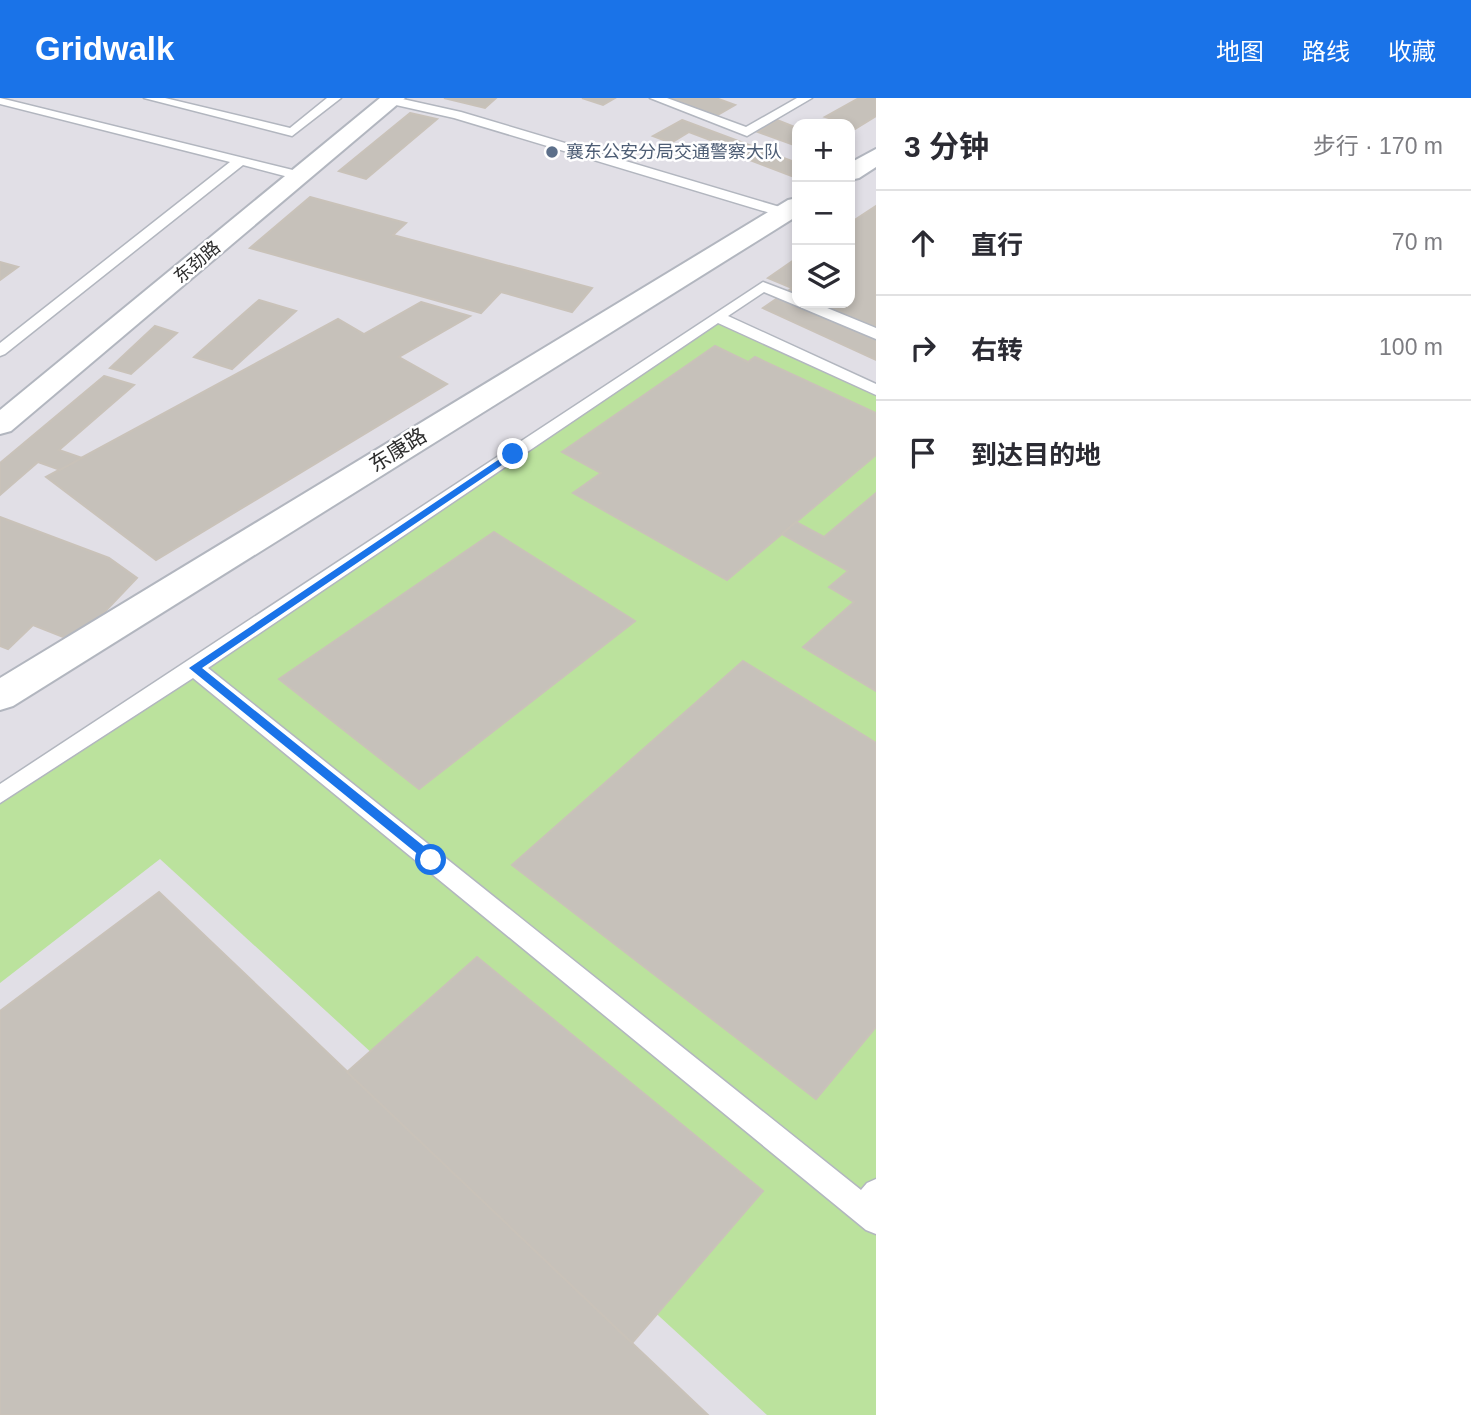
<!DOCTYPE html>
<html lang="zh">
<meta charset="utf-8">
<style>
:root{--surface:#fff;--page:#f7f7f7;--text:#2b2b33;--muted:#7c7c81;--line:#e1e1e2;--accent:#1a73e8}
body{margin:0;font-family:Helvetica,"Noto Sans SC",sans-serif;background:var(--page);color:var(--text)}
.controls{position:absolute;right:21px;top:21px;display:grid;overflow:hidden;border-radius:14px;box-shadow:0 4px 10px #0003}
.controls button{width:63px;height:63px;display:grid;place-items:center;padding:0;border:0;border-bottom:2px solid var(--line);background:var(--surface);color:var(--text);font:35px sans-serif}
.stop{position:absolute;width:21px;height:21px;margin:-16px;border:5px solid #1a73e8;border-radius:50%;background:#fff}
.stop.end{background:#1a73e8;border-color:#fff;box-shadow:0 2px 7px #0008}
.list{margin:0;padding:0;list-style:none}
h2{display:flex;justify-content:space-between;align-items:center;height:91px;margin:0;padding:0 28px;font-size:30px}
h2 small{font-size:23px;font-weight:400;color:var(--muted)}
.list li{display:grid;grid-template-columns:46px 1fr auto;gap:21px;align-items:center;box-sizing:border-box;height:105px;padding:0 28px;border-top:2px solid var(--line)}
.list b{display:block;font-size:26px;white-space:nowrap}
.list em{font-size:23px;font-style:normal;color:var(--muted)}
.icon{flex:none;width:38px;height:38px;fill:none;stroke:currentColor;stroke-width:2;stroke-linecap:round;stroke-linejoin:round}
.map{position:relative;flex:none;width:876px;height:1317px;overflow:hidden}
header{display:flex;align-items:center;gap:42px;box-sizing:border-box;height:98px;padding:0 35px;background:var(--accent);color:#fff}
header strong{font-size:33px}
nav{display:flex;gap:38px;margin-inline-start:auto;font-size:24px}
main{display:flex}
aside{flex:1;background:var(--surface)}
.map>svg:first-child{display:block}
.industrial{fill:#e1dfe6;fill-rule:evenodd}
.green{fill:#bbe29d}
.building{fill:#c6c1ba;stroke:#c9c2b9;stroke-width:2}
.lines{fill:none;stroke-linecap:round;stroke-linejoin:round}
.service-casing{stroke:#b2b6bf;stroke-width:3}
.tertiary-casing{stroke:#b2b6bf;stroke-width:4}
.service{fill:#fff;fill-rule:evenodd}
.tertiary{fill:#fff;fill-rule:evenodd}
.route{fill:#1a73e8}
.service-dot{fill:#5c6f8a;stroke:#fff;stroke-width:2.5}
.labels{text-anchor:middle;stroke-width:5;stroke-linejoin:round;paint-order:stroke}
.far-service-label{font-size:18px;fill:#4e5e75;stroke:#fff;text-anchor:start}
.far-street-label{font-size:18px;fill:#2c2c2c;stroke:#fff}
.street-label{font-size:21px;fill:#2c2c2c;stroke:#fff}
</style>
<header>
<strong>Gridwalk</strong>
<nav><a>地图</a><a>路线</a><a>收藏</a></nav>
</header>
<main>
<div class="map">
<svg width="876" height="1317" viewBox="0 0 876 1317">
<rect width="100%" height="100%" fill="#ede6df"/>
<path class="industrial" d="M 0,0 L 876,0 L 876,1317 L 0,1317 ZM 797,26 L 850,26 L 850,205 L 797,205 Z"/>
<polygon class="green" points="718,219 876,292 876,1317 767,1317 160,761 0,885 0,697"/>
<g class="building">
<polygon points="444,0 496,0 485,10"/>
<polygon points="582,0 615,0 603,7"/>
<polygon points="670,0 716,0 735,7 716,18"/>
<polygon points="859,0 876,0 876,18 855,31 850,26 825,19"/>
<polygon points="410,15 437,21 366,81 339,73"/>
<polygon points="682,22 797,65 797,80 729,54 734,51 689,34 671,45 653,38"/>
<polygon points="777,22 797,30 797,48 758,34"/>
<polygon points="310,99 406,125 393,137 592,190 572,214 501,194 481,215 250,150"/>
<polygon points="876,108 876,262 763,210 792,190 768,180 797,160 797,205 850,205 850,125"/>
<polygon points="0,164 18,169 0,182"/>
<polygon points="259,202 296,213 232,271 194,259"/>
<polygon points="421,204 470,218 399,259 447,286 156,462 46,379 338,221 364,236"/>
<polygon points="155,228 177,235 131,276 110,270"/>
<polygon points="715,248 748,264 755,259 876,315 876,357 727,482 573,395 601,375 562,354"/>
<polygon points="104,278 134,287 59,352 82,360 60,372 38,364 0,397 0,365"/>
<polygon points="876,395 876,593 803,549 854,504 829,489 848,473 782,436 796,424 824,439"/>
<polygon points="0,419 109,460 137,480 76,544 33,527 8,551 0,548"/>
<polygon points="494,434 635,523 419,691 279,581"/>
<polygon points="743,563 876,645 876,929 816,1001 512,767"/>
<polygon points="159,794 632,1245 708,1317 0,1317 0,913"/>
<polygon points="477,859 763,1093 632,1245 347,974"/>
</g>
<g class="lines">
<defs>
<g id="service">
<polygon points="0,0 305,75 307,78 300,82 243,67 5,256 0,258 0,245 230,64 0,6"/>
<polygon points="144,0 165,0 290,30 327,0 341,0 292,38"/>
<polygon points="386,0 398,0 461,14 790,112 792,115 790,118 780,118 454,20 387,5"/>
<polygon points="650,0 667,0 746,29 797,0 812,0 747,38"/>
<polygon points="763,184 797,197 797,205 815,205 876,230 876,241 764,194 728,218 876,286 876,297 718,225 208,570 861,1092 867,1085 876,1081 876,1136 866,1132 193,580 0,705 0,686"/>
</g>
<g id="tertiary">
<polygon points="380,0 405,0 11,333 0,336 0,312"/>
<polygon points="876,51 876,69 859,80 850,82 850,65"/>
<polygon points="797,100 797,118 13,608 0,612 0,580 788,102"/>
</g>
</defs>
<use href="#service" class="service-casing"/>
<use href="#tertiary" class="tertiary-casing"/>
<use href="#service" class="service"/>
<use href="#tertiary" class="tertiary"/>
</g>
<polygon class="route" points="510,354 518,356 202,570 436,758 437,762 431,767 189,570"/>
<circle class="service-dot" cx="552" cy="54" r="7"/>
<g class="labels">
<g class="far-service-label">
<text x="566" y="60">襄东公安分局交通警察大队</text>
</g>
<g class="far-street-label">
<text transform="translate(197 164) rotate(-40)" y="6">东劲路</text>
</g>
<g class="street-label">
<text transform="translate(398 352) rotate(-32)" y="7">东康路</text>
</g>
</g>
</svg>
<div class="controls">
<button>+</button>
<button>−</button>
<button><svg class="icon" aria-label="layers" viewBox="0 0 24 24"><path d="M12 4l9 5-9 5-9-5zM3 14l9 5 9-5"/></svg></button>
</div>
<div class="stop" style="left:431px;top:762px"></div>
<div class="stop end" style="left:513px;top:356px"></div>
</div>
<aside>
<h2>3 分钟<small>步行 · 170 m</small></h2>
<ul class="list">
<li><svg class="icon" aria-label="ahead" viewBox="0 0 24 24"><path d="M12 20V5M6 11l6-6 6 6"/></svg><div><b>直行</b></div><em>70 m</em></li>
<li><svg class="icon" aria-label="right" viewBox="0 0 24 24"><path d="M7 20v-9h11M14 6l5 5-5 5"/></svg><div><b>右转</b></div><em>100 m</em></li>
<li><svg class="icon" aria-label="arrive" viewBox="0 0 24 24"><path d="M6 21V4h12l-3 4 3 4H6"/></svg><div><b>到达目的地</b></div></li>
</ul>
</aside>
</main>
